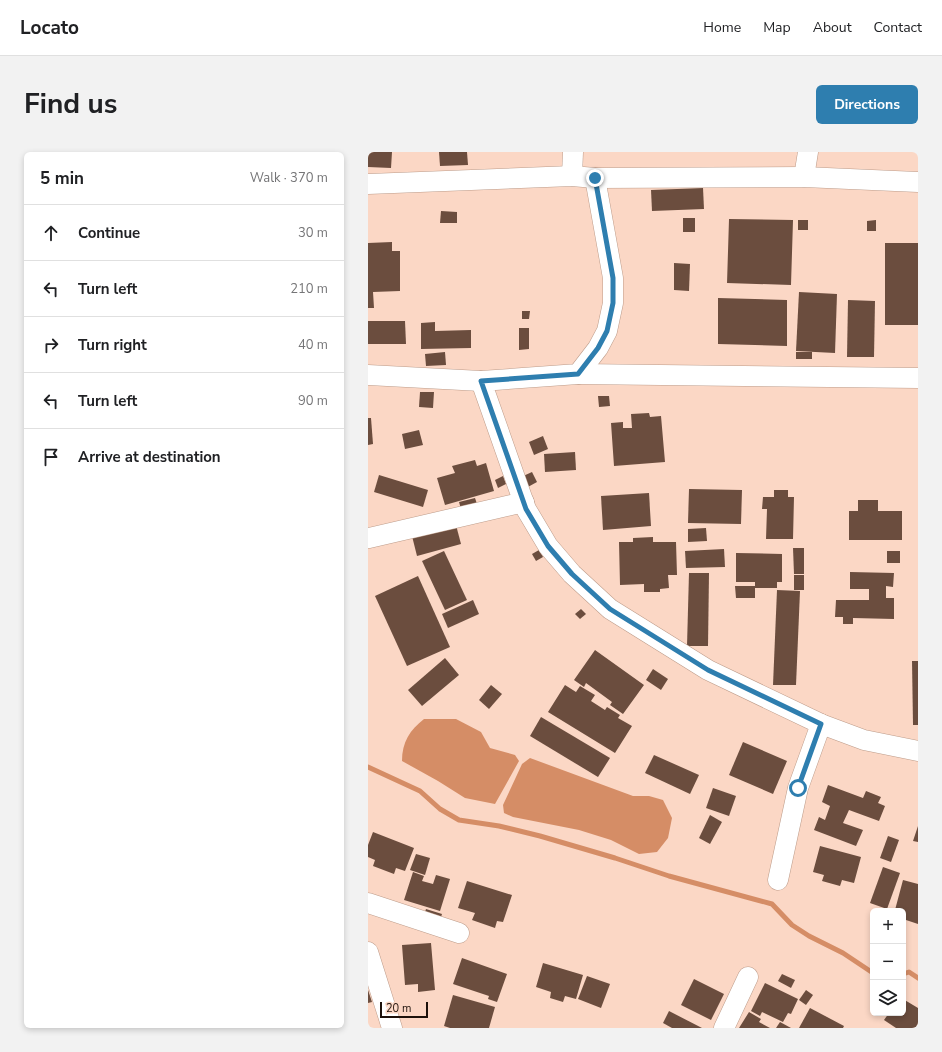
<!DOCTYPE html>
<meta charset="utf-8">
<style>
:root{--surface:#fff;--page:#f2f2f2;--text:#202124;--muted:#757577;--line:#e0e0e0;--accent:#2e7eaf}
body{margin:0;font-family:"Nunito Sans",sans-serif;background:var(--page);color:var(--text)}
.controls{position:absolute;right:12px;bottom:12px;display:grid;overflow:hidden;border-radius:6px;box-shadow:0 2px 6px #0003}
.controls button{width:36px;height:36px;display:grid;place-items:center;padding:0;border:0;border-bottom:1px solid var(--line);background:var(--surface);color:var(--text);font:20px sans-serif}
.scale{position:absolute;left:12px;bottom:10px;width:48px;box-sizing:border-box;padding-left:4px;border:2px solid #1d110b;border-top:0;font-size:11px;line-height:14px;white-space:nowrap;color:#1d110b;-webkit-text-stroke:3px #fbd7c5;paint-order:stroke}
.stop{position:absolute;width:12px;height:12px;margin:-9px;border:3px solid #2e7eaf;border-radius:50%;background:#fff}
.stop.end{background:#2e7eaf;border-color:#fff;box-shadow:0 1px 4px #0008}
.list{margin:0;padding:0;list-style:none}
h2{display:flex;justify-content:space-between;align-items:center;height:52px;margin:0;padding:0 16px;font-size:17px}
h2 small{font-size:13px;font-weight:400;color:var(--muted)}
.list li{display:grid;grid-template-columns:26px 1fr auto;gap:12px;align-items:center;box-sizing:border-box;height:56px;padding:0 16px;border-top:1px solid var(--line)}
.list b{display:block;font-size:15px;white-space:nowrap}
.list em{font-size:13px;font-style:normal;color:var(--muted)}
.icon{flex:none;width:22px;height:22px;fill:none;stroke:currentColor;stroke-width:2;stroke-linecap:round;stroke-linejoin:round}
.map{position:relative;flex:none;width:550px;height:876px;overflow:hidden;border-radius:6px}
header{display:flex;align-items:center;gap:24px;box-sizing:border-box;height:56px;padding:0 20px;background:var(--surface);border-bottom:1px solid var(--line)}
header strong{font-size:19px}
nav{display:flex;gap:22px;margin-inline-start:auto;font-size:14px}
.intro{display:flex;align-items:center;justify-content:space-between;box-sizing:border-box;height:96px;padding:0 24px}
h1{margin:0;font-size:28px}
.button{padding:10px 18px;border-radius:6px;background:var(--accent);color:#fff;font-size:14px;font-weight:700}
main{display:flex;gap:24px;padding:0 24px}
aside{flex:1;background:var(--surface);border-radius:6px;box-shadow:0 2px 6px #0003}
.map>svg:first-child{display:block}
.water{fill:#d58d66}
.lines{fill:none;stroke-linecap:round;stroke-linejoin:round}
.stream{stroke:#d58d66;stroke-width:5}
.building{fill:#6b4d3e}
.minor-casing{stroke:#bd9c8a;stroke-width:21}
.minor{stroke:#fff;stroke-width:20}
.route{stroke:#2e7eaf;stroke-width:5}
</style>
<header>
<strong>Locato</strong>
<nav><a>Home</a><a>Map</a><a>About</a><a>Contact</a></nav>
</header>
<div class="intro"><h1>Find us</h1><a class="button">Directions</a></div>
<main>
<aside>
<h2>5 min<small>Walk · 370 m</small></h2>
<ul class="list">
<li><svg class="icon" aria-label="ahead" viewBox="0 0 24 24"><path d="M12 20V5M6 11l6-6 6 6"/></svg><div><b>Continue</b></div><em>30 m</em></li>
<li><svg class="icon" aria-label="left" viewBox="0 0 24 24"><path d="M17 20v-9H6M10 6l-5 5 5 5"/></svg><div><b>Turn left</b></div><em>210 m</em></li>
<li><svg class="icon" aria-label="right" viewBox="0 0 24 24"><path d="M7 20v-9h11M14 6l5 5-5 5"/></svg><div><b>Turn right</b></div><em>40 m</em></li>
<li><svg class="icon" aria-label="left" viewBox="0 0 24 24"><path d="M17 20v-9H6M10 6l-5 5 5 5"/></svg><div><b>Turn left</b></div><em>90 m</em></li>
<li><svg class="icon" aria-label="arrive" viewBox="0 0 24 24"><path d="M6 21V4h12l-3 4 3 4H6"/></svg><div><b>Arrive at destination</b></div></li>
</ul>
</aside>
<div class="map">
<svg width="550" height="876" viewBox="0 0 550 876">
<rect width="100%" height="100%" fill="#fbd7c5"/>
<g class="water">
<path d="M 56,567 L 88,567 L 113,580 L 122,596 L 147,603 L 151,609 L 127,652 L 97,646 L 70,629 L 34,609 C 34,590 42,578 56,567 Z"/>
<polygon points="162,606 265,644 281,644 295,648 304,666 300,686 289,700 271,702 243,688 211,678 145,665 136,661 135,653 154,612"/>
</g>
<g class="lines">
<g class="stream">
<polyline points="0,615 52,639 72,657 91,668 131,674 172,684 247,706 301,724 404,752 424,773 441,784 475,801 505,821"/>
<polyline points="535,822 541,820 550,826"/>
</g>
</g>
<g class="building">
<polygon points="0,0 24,0 23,16 0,15"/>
<polygon points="71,0 99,0 100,13 72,14"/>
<polygon points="335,36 336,57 284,59 283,38"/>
<polygon points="73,59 89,60 89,71 72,71"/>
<rect x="315" y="66" width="12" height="14"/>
<polygon points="361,67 425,68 423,133 359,131"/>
<rect x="430" y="68" width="10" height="10"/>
<polygon points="508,68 508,79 499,79 499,69"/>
<polygon points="24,90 24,99 32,99 32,139 5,140 6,156 0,156 0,91"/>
<rect x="517" y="91" width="33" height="82"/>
<polygon points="306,111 322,112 321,139 306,138"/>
<polygon points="431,140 469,142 467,201 428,199"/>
<polygon points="350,146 419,148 419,194 350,192"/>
<polygon points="480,148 507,149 506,205 479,205"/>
<polygon points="154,159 162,159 161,167 154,167"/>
<polygon points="0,169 37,169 38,192 0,192"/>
<polygon points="67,170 67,179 103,178 103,196 53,197 53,171"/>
<polygon points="151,176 161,176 161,197 151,198"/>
<polygon points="77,200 78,213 58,214 57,202"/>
<rect x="428" y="200" width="16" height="7"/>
<polygon points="52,240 66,240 65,256 51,255"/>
<polygon points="230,244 241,244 242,254 231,255"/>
<polygon points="281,261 282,265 293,264 297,310 246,314 243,271 255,270 255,276 264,276 263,262"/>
<polygon points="0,266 3,266 5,292 0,293"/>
<polygon points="51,278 55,293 37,297 34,282"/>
<polygon points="175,284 180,297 166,303 161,290"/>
<polygon points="207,300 208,318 177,320 176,302"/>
<polygon points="107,308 109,314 118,311 126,339 77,353 69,326 87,321 84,314"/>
<polygon points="164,320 169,330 158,336 153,325"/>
<polygon points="11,323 60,338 55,355 6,340"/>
<polygon points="135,324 138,332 130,336 127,328"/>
<polygon points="321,337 374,338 373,372 320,371"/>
<polygon points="406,338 420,338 420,345 426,345 425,387 398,387 399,357 394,357 395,345 406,345"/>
<polygon points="281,341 283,374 235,378 233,344"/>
<polygon points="107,346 109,352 93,357 91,350"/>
<polygon points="490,348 510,348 510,359 534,359 534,388 481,388 481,359 490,359"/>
<polygon points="88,373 93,392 49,404 44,384"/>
<polygon points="338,376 339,389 320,390 320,377"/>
<polygon points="285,385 285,390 308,390 309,423 300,423 301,436 292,437 292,440 276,440 276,432 252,433 251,390 265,390 265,386"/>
<polygon points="425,396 436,396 436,422 426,422"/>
<polygon points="356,397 357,415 318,416 317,399"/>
<polygon points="171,398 175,405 168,409 164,402"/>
<polygon points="76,399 99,448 77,458 54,409"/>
<rect x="519" y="399" width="13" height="12"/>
<polygon points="368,401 414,402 414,430 409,430 409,436 387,436 387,446 368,446 367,434 387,434 387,430 368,430"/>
<polygon points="482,420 526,421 525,435 518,434 518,446 526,446 526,467 485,466 485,472 475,472 475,465 467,465 468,448 501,448 501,437 482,437"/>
<polygon points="321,421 341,421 340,494 319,494"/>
<rect x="426" y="423" width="10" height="15"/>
<polygon points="50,424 82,495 39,514 7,444"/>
<polygon points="409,438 432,439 428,533 405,533"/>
<polygon points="105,448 111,462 80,476 74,462"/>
<polygon points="213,457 218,462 212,467 207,462"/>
<polygon points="227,498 276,533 255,562 242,553 244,550 218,531 216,535 206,528"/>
<polygon points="77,506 91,523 54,554 40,538"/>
<polygon points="544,509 550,509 550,573 545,573"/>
<polygon points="285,517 300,527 293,538 278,528"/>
<polygon points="123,533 134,542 121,557 111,548"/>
<polygon points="197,533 208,540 212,534 227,543 223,549 237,558 239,555 252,563 250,566 264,574 247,601 180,560"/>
<polygon points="173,565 242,606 230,625 162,584"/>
<polygon points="375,590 419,609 405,642 361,623"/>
<polygon points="286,603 331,623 322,642 277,621"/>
<polygon points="460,633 495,646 498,639 513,645 510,651 517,654 511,669 481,658 475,671 495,678 488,694 446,678 451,665 457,668 462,654 454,650"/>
<polygon points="345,636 368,644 361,664 338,656"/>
<polygon points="342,663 354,670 342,692 331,686"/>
<polygon points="550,674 550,690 545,689"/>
<polygon points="5,680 46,696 37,719 28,716 26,722 5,714 7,708 0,705 0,693"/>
<polygon points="520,684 531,688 523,710 512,706"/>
<polygon points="452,694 493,705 486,731 474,728 472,734 454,729 456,723 445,720"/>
<polygon points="48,702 62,706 57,723 42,718"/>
<polygon points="515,715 532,721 519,757 502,751"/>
<polygon points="45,720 56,724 54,729 65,732 68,723 82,727 72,759 36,748"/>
<polygon points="535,728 550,732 550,772 535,767 535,759 527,758"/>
<polygon points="99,729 144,743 135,770 129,769 127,776 104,768 107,761 90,756"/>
<polygon points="58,757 74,762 71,771 55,766"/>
<polygon points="63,791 67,838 50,840 50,832 37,833 34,793"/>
<polygon points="94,806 139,822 129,850 120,847 121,844 85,832"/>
<polygon points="175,811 215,823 208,847 197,844 195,850 182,846 183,840 168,835"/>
<polygon points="414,822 427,828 423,836 410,829"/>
<polygon points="219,824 242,832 233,856 210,847"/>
<polygon points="326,827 356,842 343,868 313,853"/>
<polygon points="397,831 430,847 423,862 420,861 415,870 394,860 392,864 383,859"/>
<polygon points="0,838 4,850 0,851"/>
<polygon points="438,838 445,843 438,853 431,848"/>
<polygon points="85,843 127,855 121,876 82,876 76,874"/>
<polygon points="535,847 550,856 550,876 528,876 516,868 521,861 535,861"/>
<polygon points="442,856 476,874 475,876 431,876"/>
<polygon points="301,859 334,876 304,876 295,871"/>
<polygon points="381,860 393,867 391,870 402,876 371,876"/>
<polygon points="412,870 423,876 408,876"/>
</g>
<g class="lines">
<defs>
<g id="minor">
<polyline points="204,24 205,0"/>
<polyline points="436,25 440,0"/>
<polyline points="227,26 245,126 245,151 239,179 230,196 210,222 113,229 158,357 180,394 204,422 242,457 340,518 453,572 496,588 550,599"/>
<polyline points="0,32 204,24 227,26 436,25 550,30"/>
<polyline points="210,222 550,226"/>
<polyline points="0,223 113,229"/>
<polyline points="1,386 156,350"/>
<polyline points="410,728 430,636 453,572"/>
<polyline points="0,751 91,781"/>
<polyline points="0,800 24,876"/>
<polyline points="356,876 380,825"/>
</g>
</defs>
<use href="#minor" class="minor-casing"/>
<use href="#minor" class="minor"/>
</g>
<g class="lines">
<polyline class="route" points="227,26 245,126 245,151 239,179 230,196 210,222 113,229 158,357 180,394 204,422 242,457 340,518 453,572 430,636"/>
</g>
</svg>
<div class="controls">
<button>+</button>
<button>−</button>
<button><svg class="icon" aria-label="layers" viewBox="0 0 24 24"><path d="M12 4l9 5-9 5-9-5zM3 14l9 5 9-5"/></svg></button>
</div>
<div class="scale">20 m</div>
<div class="stop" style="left:430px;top:636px"></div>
<div class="stop end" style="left:227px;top:26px"></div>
</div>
</main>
